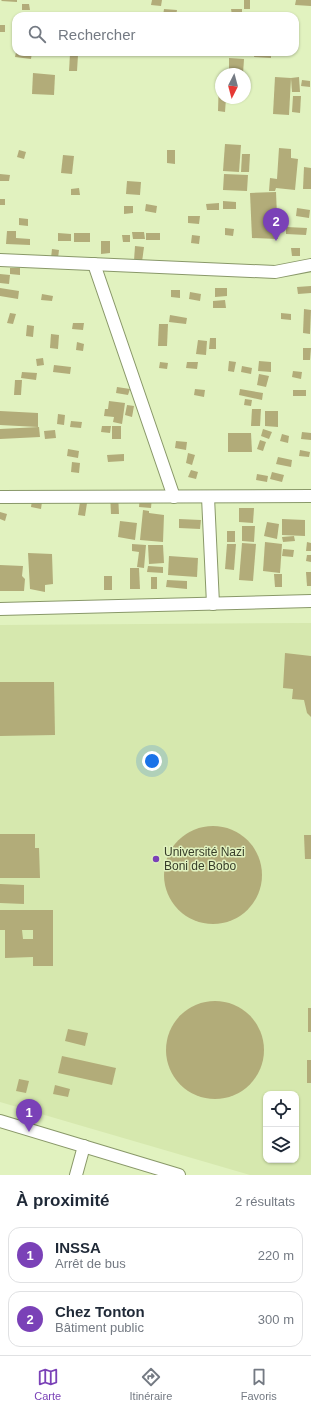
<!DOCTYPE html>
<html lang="fr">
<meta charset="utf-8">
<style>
:root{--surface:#fff;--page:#f6f6f7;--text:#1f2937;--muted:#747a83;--line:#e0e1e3;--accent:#7a41b7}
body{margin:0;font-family:Arial,sans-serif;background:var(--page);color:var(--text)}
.controls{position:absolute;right:12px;bottom:12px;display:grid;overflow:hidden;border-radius:8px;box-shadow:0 1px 3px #0004}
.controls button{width:36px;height:36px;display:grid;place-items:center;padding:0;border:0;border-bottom:1px solid var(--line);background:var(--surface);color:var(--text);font:20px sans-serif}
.compass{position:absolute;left:215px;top:68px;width:36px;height:36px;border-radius:50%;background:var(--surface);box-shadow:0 1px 3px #0004;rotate:186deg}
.you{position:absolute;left:152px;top:761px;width:14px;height:14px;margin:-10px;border:3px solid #fff;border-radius:50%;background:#1a73e8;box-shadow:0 0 0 6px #1a73e833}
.badge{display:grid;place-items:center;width:26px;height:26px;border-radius:50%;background:var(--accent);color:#fff;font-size:13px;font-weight:700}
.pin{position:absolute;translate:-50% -33px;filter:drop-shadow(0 1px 2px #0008)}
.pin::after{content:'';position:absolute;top:21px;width:14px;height:12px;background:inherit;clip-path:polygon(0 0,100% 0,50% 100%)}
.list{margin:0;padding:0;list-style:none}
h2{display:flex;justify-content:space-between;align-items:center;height:52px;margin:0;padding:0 16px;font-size:17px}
h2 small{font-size:13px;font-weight:400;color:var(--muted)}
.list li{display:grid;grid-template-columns:26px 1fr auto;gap:12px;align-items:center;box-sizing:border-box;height:56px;margin:0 8px 8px;padding:0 8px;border:1px solid var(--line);border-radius:12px}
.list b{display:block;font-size:15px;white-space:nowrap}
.list p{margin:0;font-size:13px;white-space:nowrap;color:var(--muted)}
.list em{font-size:13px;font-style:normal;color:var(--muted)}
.icon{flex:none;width:22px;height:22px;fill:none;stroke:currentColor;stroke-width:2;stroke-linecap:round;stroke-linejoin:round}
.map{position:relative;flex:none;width:311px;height:1175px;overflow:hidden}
.search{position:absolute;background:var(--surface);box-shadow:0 1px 3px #0004;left:12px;right:12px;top:12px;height:44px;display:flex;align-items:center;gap:10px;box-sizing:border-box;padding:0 14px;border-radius:12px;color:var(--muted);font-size:15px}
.sheet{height:180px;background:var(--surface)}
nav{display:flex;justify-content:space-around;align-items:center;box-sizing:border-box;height:56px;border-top:1px solid var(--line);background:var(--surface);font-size:11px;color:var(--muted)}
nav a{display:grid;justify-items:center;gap:2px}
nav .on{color:var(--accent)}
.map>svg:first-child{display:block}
.built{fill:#d6e8ae;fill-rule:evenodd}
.building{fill:#b2ac79;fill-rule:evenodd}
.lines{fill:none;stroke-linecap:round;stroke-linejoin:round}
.street-casing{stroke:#899869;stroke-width:14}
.street{stroke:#fff;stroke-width:12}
.poi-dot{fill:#7a41b7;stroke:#e1f2bf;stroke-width:1.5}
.labels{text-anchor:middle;stroke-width:3;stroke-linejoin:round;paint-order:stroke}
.poi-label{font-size:12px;fill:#373d29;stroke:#e1f2bf;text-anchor:start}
</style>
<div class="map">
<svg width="311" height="1175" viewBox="0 0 311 1175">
<rect width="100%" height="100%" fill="#e1f2bf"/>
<path class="built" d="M 311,623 L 311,1175 L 250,1175 L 0,1102 L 0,625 ZM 266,1094 L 296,1094 L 296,1160 L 266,1160 Z"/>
<g class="building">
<polygon points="2,0 17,0 17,2 1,1"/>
<polygon points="152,0 162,0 161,6 151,5"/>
<rect x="244" y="0" width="6" height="9"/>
<polygon points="296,0 311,0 311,6 295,5"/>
<polygon points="22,4 29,4 30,10 22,10"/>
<polygon points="164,9 177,10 176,16 163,16"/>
<polygon points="231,9 242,9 242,15 232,15"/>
<rect x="0" y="25" width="5" height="7"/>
<polygon points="16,52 32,52 31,59 15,57"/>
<rect x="36" y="52" width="11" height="4"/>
<polygon points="255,52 271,52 271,58 254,57"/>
<polygon points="70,54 78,55 77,71 69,71"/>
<polygon points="229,58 244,59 243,74 229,74"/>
<polygon points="33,73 55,75 54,95 32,94"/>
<polygon points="219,77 221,77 221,98 226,98 225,112 218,111"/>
<polygon points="275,77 291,78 289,115 273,114"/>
<polygon points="299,77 300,92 292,92 291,78"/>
<polygon points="302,80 310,81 310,87 301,86"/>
<polygon points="293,96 301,96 300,113 292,112"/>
<polygon points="225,144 241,145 239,172 223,171"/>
<polygon points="279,148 291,149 291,158 298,159 295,190 276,188 275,191 269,191 270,178 277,179"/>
<polygon points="19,150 26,152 24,159 17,157"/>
<polygon points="167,150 175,150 175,164 167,163"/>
<polygon points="242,154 250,154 249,172 241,172"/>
<polygon points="63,155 74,156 72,174 61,173"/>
<polygon points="304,167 311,168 311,189 303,189"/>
<polygon points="0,174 10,175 9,181 0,181"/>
<polygon points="224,174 248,175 247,191 223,190"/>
<polygon points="127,181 141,182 140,195 126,194"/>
<polygon points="79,188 80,195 71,195 71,189"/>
<polygon points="276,192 278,239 252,238 250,193"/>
<rect x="0" y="199" width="5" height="6"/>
<polygon points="223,201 236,202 236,209 223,209"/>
<polygon points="219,203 219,210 207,210 206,204"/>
<polygon points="146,204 157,206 156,213 145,211"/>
<polygon points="124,206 133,206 133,213 124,214"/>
<polygon points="297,208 310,210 309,218 296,216"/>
<polygon points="188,216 200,216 199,224 188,223"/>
<polygon points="19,218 28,219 28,226 19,225"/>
<polygon points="286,227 307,228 306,235 286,234"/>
<polygon points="225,228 234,229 233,236 225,235"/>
<polygon points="7,231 16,231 16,238 30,239 30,245 6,244"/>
<polygon points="132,232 144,232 145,239 133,239"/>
<polygon points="58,233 71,234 71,241 58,241"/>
<rect x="74" y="233" width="16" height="9"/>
<rect x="146" y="233" width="14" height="7"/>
<polygon points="122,235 130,235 130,242 123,242"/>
<polygon points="192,235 200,236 199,244 191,243"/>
<polygon points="101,241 110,241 110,253 101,254"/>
<polygon points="135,246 144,247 142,262 134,261"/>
<polygon points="291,248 300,248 300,256 292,256"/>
<polygon points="52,249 59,250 58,258 51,258"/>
<polygon points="10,268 20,268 20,275 10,274"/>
<polygon points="0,274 10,275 9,284 0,283"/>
<polygon points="311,286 311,293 298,294 297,287"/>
<polygon points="0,288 19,291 18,299 0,296"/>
<polygon points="215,288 227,288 227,296 215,297"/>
<polygon points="171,290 180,290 180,298 171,297"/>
<polygon points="190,292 201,294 200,301 189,299"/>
<polygon points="42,294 53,296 52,301 41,300"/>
<polygon points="225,300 226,308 213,308 213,301"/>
<polygon points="304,309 311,310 310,334 303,333"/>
<polygon points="10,313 16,314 13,324 7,323"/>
<polygon points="281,313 291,314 291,320 281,319"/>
<polygon points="170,315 187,318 186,324 169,322"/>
<polygon points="73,323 84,323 83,330 72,329"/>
<polygon points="159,324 168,324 167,346 158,346"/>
<polygon points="27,325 34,326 33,337 26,336"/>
<polygon points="51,334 59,335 58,349 50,348"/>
<polygon points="210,338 216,338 216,349 209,349"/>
<polygon points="198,340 207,341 206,355 196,354"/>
<polygon points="77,342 84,344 83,351 76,350"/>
<polygon points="303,348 311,348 310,360 303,360"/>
<polygon points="43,358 44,365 37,366 36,359"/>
<polygon points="229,361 236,362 234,372 228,371"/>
<polygon points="259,361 271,362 271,372 258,371"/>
<polygon points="160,362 168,363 167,369 159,368"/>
<polygon points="187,362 198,362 197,369 186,368"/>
<polygon points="54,365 71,367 70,374 53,372"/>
<polygon points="242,366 252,368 251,374 241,372"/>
<polygon points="293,371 302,372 301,379 292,377"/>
<polygon points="22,372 37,373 36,380 21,378"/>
<polygon points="259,374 269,376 266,387 257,385"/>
<polygon points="15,380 22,380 21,395 14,395"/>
<polygon points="117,387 130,389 128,395 116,393"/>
<polygon points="195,389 205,390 204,397 194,395"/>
<polygon points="240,389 263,393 262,400 239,395"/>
<rect x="293" y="390" width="13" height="6"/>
<polygon points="245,399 252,400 251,406 244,405"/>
<polygon points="109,401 125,403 122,424 113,422 114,417 104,416 105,409 108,409"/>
<polygon points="127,405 134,406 132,417 125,415"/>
<polygon points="252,409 261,409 260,426 251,426"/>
<polygon points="0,411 38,413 38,427 0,425"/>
<polygon points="265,411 278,411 278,427 265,426"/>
<polygon points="58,414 65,415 64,425 57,424"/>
<polygon points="71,421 82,422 81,428 70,427"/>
<polygon points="102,426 111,426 110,433 101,432"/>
<rect x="112" y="426" width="9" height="13"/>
<polygon points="39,427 40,437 0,439 0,429"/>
<polygon points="263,429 272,432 269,439 261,436"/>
<polygon points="55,430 56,438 45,439 44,431"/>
<polygon points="302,432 311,433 311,440 301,439"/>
<polygon points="228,433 251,433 252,452 228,452"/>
<polygon points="282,434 289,436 288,443 280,441"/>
<polygon points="260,440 266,442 263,451 257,449"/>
<polygon points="176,441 187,442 186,450 175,448"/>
<polygon points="68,449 79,451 78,458 67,456"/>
<polygon points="300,450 310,452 309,457 299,456"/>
<polygon points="188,453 195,455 192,465 186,463"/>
<polygon points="124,454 124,461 108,462 107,455"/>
<polygon points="278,457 292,460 291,467 276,464"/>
<polygon points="72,462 80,463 79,473 71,472"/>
<polygon points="191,470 198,472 196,479 188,477"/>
<polygon points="272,472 284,475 282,482 270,479"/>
<polygon points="257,474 268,476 267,482 256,480"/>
<polygon points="110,494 118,494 119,514 111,514"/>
<polygon points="140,496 152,497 151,508 139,507"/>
<polygon points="32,500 42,502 41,509 31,507"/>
<polygon points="80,502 87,503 85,516 78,515"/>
<polygon points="239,508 254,508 253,523 239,522"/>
<polygon points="143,510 149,511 149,513 164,515 163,542 140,540"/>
<polygon points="0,512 7,514 5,521 0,519"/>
<polygon points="179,519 201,520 200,529 179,528"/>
<polygon points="282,519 305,520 305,536 282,535"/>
<polygon points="120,521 137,523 135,540 118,537"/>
<polygon points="267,522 279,524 277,539 264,536"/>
<polygon points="242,526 255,526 254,542 242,541"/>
<rect x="227" y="531" width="8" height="11"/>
<polygon points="294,536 295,541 283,542 282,537"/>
<polygon points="265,542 282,544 280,573 263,571"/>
<polygon points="307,542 311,543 311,551 306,551"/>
<polygon points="242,543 256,544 253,581 239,580"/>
<polygon points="132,544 146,545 144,568 137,567 139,552 132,551"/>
<polygon points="227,544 236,544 234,570 225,569"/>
<polygon points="148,545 163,545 164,563 149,564"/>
<polygon points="283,549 294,550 293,557 282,556"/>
<polygon points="28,553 52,554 53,584 45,585 45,592 30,589"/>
<polygon points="307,555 311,555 311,562 306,561"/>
<polygon points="169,556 198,558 197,577 168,575"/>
<polygon points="0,565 23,566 22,576 25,579 24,591 0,591"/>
<polygon points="148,566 163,567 163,573 147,572"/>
<polygon points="130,568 139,568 140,589 130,589"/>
<polygon points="306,572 311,572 311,586 307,586"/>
<polygon points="274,574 282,574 282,587 275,587"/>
<rect x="104" y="576" width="8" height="14"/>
<rect x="151" y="577" width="6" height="12"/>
<polygon points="167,580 187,581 187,589 166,587"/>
<polygon points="285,653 311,656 311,717 307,713 304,700 292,699 293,689 283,688"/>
<polygon points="0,682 54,682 55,735 0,736"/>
<circle cx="213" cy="875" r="49"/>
<polygon points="0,834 35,834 35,848 39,848 40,878 0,878"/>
<polygon points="304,835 311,835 311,859 305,859"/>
<polygon points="0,884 24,885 24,904 0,903"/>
<path d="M 0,910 L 53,910 L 53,966 L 33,966 L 33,957 L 5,958 L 5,930 L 0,930 ZM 22,930 L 33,930 L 33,939 L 23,939 Z"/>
<circle cx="215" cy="1050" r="49"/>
<rect x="308" y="1008" width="3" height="24"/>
<polygon points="68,1029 88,1033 85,1046 65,1041"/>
<polygon points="62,1056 116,1068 112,1085 58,1073"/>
<rect x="307" y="1060" width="4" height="23"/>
<polygon points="19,1079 29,1081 26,1093 16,1091"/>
<polygon points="55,1085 70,1089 68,1097 53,1094"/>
</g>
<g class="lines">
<defs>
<g id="street">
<polyline points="0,260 275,272 311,265"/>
<polyline points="94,264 174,497"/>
<polyline points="0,497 311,496"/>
<polyline points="208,497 213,604"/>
<polyline points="0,609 311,601"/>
<polyline points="0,1121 179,1175"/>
<polyline points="76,1175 84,1146"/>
</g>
</defs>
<use href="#street" class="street-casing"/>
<use href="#street" class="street"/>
</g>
<circle class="poi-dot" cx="156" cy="859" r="4"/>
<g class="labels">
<g class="poi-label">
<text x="164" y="856">Université Nazi<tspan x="164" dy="14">Boni de Bobo</tspan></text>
</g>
</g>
</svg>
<div class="controls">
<button><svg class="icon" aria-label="locate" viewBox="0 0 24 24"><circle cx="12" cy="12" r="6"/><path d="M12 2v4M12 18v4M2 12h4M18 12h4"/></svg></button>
<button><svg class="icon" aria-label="layers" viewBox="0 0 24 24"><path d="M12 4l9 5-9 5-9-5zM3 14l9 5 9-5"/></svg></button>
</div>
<svg class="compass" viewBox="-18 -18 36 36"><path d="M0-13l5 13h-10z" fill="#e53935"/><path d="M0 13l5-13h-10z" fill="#747a83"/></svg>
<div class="you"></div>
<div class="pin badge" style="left:29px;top:1132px">1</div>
<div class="pin badge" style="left:276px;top:241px">2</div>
<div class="search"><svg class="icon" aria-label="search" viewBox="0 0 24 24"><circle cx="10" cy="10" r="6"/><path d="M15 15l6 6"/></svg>Rechercher</div>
</div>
<section class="sheet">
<h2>À proximité<small>2 résultats</small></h2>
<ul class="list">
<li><span class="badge">1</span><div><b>INSSA</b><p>Arrêt de bus</p></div><em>220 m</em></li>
<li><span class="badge">2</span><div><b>Chez Tonton</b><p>Bâtiment public</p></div><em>300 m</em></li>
</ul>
</section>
<nav>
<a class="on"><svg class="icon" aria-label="map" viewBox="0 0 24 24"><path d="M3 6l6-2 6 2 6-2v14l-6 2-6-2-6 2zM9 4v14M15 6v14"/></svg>Carte</a>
<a><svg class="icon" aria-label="directions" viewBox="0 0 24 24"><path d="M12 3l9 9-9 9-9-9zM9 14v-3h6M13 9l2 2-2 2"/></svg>Itinéraire</a>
<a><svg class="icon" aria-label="saved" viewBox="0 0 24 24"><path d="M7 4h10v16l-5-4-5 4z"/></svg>Favoris</a>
</nav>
